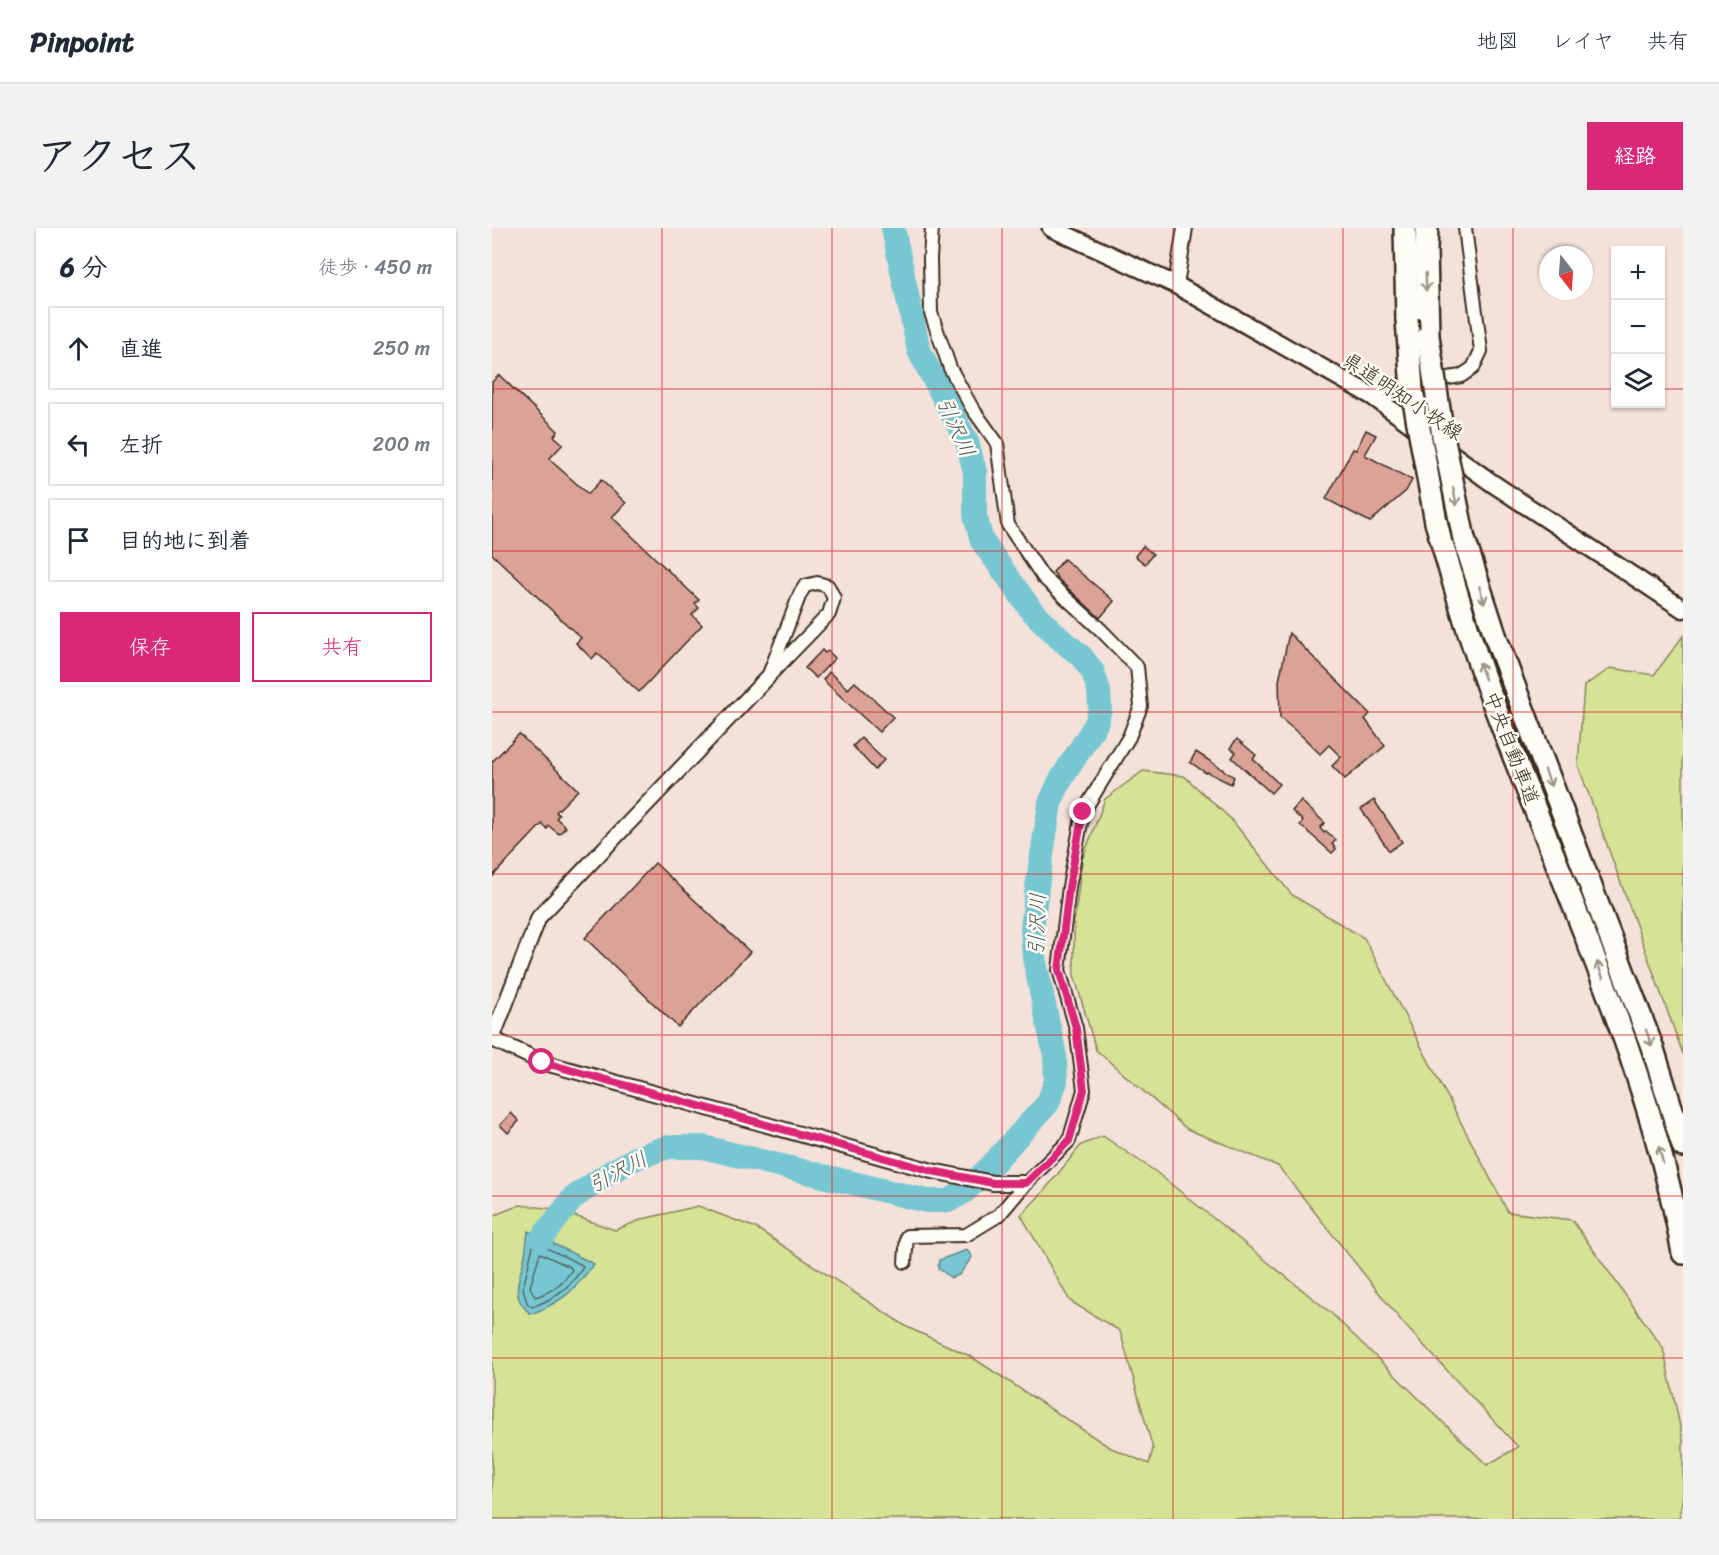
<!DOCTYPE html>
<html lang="ja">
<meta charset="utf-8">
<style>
:root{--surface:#fff;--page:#f2f2f3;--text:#1f2937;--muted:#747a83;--line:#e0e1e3;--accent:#db2777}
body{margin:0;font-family:Sriracha,"Klee One",sans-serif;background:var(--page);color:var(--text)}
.controls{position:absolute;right:18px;top:18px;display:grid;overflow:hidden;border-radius:0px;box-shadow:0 2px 4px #0004}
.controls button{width:54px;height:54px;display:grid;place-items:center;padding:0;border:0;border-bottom:2px solid var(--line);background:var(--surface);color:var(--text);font:30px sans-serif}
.compass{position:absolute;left:1047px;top:18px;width:54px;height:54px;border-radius:50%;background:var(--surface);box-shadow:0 2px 4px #0004;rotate:163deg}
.stop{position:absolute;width:18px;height:18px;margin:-14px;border:4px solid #db2777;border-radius:50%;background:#fff}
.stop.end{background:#db2777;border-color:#fff;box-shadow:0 2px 6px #0008}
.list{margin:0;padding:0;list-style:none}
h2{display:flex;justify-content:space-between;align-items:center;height:78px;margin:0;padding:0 24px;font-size:26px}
h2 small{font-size:20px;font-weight:400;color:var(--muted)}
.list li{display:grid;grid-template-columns:39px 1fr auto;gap:18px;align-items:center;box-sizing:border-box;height:84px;margin:0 12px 12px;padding:0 12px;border:2px solid var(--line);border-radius:0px}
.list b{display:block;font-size:22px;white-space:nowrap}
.list em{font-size:20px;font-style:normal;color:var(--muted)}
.actions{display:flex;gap:12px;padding:18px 24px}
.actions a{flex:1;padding:14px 0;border:2px solid var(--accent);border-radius:0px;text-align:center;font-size:21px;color:var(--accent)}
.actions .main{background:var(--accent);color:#fff}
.icon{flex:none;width:33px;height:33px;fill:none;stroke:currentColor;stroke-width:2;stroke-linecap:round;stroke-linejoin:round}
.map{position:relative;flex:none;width:1191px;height:1291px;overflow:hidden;border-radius:0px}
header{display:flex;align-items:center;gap:36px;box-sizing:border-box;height:84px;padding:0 30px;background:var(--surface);border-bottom:2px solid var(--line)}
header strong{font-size:28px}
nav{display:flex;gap:33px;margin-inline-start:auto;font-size:21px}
.intro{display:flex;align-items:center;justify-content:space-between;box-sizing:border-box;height:144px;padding:0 36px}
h1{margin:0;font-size:42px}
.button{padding:15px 27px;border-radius:0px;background:var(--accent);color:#fff;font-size:21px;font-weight:700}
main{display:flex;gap:36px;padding:0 36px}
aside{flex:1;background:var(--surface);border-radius:0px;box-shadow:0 2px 4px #0004}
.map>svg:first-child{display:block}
.green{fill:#d6e295;stroke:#88865a;stroke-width:1.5}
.water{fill:#77c7d3;stroke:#5f888b;stroke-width:1.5}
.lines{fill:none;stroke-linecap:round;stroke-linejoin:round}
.shore{stroke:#536966;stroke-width:1.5}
.river{stroke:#77c7d3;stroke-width:24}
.building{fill:#dba297;stroke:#3b2a1e;stroke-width:1.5}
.minor-casing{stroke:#3b2a1e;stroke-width:16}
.tertiary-casing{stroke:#3b2a1e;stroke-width:18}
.secondary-casing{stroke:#3b2a1e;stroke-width:21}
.motorway-casing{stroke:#3b2a1e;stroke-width:26}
.minor{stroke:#fdfcf7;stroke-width:12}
.tertiary{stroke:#fdfcf7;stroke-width:14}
.secondary{stroke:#fdfcf7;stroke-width:16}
.motorway{stroke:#fdfcf7;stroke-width:21}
.motorway-bridge-casing{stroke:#3b2a1e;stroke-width:26;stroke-linecap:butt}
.motorway-bridge{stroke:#fdfcf7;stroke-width:21}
.oneway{stroke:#9c938a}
.route{stroke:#db2777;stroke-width:8}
.grid{fill:none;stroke:#d62828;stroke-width:1.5;stroke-opacity:0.55}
.labels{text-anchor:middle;stroke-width:5;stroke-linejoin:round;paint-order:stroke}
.street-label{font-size:20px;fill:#3b2a1e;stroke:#fdfcf7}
.water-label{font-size:21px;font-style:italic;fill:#4d5954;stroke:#fdfcf7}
</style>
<header>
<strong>Pinpoint</strong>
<nav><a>地図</a><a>レイヤ</a><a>共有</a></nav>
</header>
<div class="intro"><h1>アクセス</h1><a class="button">経路</a></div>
<main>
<aside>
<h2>6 分<small>徒歩 · 450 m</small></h2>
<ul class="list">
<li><svg class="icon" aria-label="ahead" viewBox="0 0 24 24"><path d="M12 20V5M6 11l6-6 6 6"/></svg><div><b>直進</b></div><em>250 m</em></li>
<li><svg class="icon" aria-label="left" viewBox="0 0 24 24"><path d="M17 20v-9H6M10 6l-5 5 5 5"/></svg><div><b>左折</b></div><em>200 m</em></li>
<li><svg class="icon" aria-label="arrive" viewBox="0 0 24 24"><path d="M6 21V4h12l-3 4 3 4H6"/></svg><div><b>目的地に到着</b></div></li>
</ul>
<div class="actions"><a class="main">保存</a><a>共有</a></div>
</aside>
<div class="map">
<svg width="1191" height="1291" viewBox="0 0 1191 1291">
<rect width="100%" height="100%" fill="#f3e1da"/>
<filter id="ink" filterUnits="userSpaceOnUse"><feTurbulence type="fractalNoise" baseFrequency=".0167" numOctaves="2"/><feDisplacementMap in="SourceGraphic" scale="12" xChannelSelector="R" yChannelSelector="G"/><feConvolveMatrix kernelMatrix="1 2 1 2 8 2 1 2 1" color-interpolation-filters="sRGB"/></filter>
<g filter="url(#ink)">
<g class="green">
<polygon points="1191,408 1191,826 1086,537 1092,458 1119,440 1162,447"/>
<polygon points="651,543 692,548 739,591 800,667 872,710 1016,984 1080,992 1171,1120 1191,1212 1191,1268 1187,1291 0,1291 0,988 28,977 63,981 123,1002 151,991 206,978 264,1000 415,1099 478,1128 617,1219 657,1236 661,1221 628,1103 578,1073 529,987 552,963 589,917 611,908 664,944 839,1085 995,1237 1026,1219 911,1095 786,938 695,901 604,822 582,747 582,696 590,632 613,571"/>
</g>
<g class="water">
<path d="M 36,1003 L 102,1036 C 80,1064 72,1073 39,1086 C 18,1070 26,1054 32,1032 C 34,1023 35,1013 36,1003 Z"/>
<polygon points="475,1022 480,1029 467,1047 459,1050 446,1040 447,1032"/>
</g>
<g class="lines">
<g class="shore">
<path d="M 42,1014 L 90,1037 L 91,1039 C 79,1059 62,1071 40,1079 L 35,1075 L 31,1060 Z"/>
<path d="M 48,1025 L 78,1039 L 80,1042 C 71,1055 58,1065 43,1069 L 38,1059 Z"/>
</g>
<polyline class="river" points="50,1010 81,970 117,945 146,929 176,919 211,919 435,973 456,973 472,964 494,943 556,875 564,853 563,828 542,730 540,700 545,659 558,575 568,553 604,496 608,481 607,463 601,444 589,428 567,410 540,383 490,313 483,287 483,244 475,214 427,123 401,0"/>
</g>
<g class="building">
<polygon points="7,147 66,203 62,208 71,216 57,231 96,266 109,252 134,275 120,289 207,372 203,376 207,380 200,387 210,397 147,464 105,425 100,431 84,415 89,410 0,326 0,154"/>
<polygon points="874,202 884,207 873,227 920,252 914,263 878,294 834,271 861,221 864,222"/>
<polygon points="651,318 661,326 653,336 643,328"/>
<polygon points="572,331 622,373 608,390 567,352 561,344"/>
<polygon points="797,405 878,486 873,491 893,518 853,551 840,538 849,529 837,517 828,526 811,509 788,490 787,453"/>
<polygon points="330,422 333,425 336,423 343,430 324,450 313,440"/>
<polygon points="337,444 356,461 363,454 401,489 387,504 331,452"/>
<polygon points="27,506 86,562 64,584 67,587 64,590 74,599 67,606 57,598 55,601 50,596 0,649 0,534"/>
<polygon points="369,510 392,532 383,542 361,518"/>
<polygon points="745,511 764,527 761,531 787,556 779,565 740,530 744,524 738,520"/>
<polygon points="704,524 742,549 739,556 715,544 714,545 698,534"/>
<polygon points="882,572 910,614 897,623 869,581"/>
<polygon points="809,573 833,595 828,600 832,605 834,603 844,612 840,616 844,621 840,625 808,597 811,593 800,583"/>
<polygon points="163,635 258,724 186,799 93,710"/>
<polygon points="19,885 27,893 16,905 8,897"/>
</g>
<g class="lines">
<defs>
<g id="minor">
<polyline points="880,168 894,160 969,148 981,140 989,123 973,0"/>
<polygon points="325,355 336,358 342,370 337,386 276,449 308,366 313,358"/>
<polyline points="413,1034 415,1008 474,1007 507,987 534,955 577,913 592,862 584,800 567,742 577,659 591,584 637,509 649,478 645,439 609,402 551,349 516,297 505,215 480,180 458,140 439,85 438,30 440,0"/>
</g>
<g id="tertiary">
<polyline points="684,57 693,0"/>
<polyline points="0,811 50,834 440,943 501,955 534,955"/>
<polyline points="0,811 47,689 276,449"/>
</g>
<polyline id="secondary" points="559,0 684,57 880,168 1000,255 1191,381"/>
<g id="motorway">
<polyline points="913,0 915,91"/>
<polyline points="935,0 934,22 936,108"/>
<path d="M 944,294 C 956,336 968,378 982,420 C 1000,476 1023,531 1045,586 C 1102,729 1164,872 1191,1025"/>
<polyline points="972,311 1005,413 1161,821 1191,918"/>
</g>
</defs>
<use href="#minor" class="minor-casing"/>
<use href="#tertiary" class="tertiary-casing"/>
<use href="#secondary" class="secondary-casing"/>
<use href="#motorway" class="motorway-casing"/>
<use href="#minor" class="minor"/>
<use href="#tertiary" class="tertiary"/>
<use href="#secondary" class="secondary"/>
<use href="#motorway" class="motorway"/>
<defs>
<g id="motorway-bridge">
<polyline points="915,91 920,162 944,294"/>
<polyline points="936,108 951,208 972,311"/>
</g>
</defs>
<use href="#motorway-bridge" class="motorway-bridge-casing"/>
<use href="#motorway-bridge" class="motorway-bridge"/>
</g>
<defs><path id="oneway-shaft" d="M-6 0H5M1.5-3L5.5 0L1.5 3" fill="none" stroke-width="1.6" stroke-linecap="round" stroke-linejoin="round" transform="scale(1.5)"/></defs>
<g class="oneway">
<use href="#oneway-shaft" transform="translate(934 54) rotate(88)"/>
<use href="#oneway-shaft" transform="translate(963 269) rotate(78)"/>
<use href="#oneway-shaft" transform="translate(990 367) rotate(72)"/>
<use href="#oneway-shaft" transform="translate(990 443) rotate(-110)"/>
<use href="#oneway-shaft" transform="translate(1056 550) rotate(69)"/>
<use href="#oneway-shaft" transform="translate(1108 742) rotate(-110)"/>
<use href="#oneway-shaft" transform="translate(1157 810) rotate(70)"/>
<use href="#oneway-shaft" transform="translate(1169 927) rotate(-105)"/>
</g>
</g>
<g class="lines" filter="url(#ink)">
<polyline class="route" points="50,834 440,943 501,955 534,955 577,913 592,862 584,800 567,742 577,659 591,584"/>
</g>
<path class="grid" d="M 170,0 L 170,1291M 340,0 L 340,1291M 510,0 L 510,1291M 681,0 L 681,1291M 851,0 L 851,1291M 1021,0 L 1021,1291M 0,161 L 1124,161M 1168,161 L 1191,161M 0,323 L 1191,323M 0,484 L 1191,484M 0,646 L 1191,646M 0,807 L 1191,807M 0,968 L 1191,968M 0,1130 L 1191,1130"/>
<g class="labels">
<g class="street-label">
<text transform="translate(911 168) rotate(34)" y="7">県道明知小牧線</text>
<text transform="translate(1020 520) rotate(69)" y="7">中央自動車道</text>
</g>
<g class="water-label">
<text transform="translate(464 199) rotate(66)" y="7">引沢川</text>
<text transform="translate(545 696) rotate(-88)" y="7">引沢川</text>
<text transform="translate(126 944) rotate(-28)" y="7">引沢川</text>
</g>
</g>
</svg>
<div class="controls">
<button>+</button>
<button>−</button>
<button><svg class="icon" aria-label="layers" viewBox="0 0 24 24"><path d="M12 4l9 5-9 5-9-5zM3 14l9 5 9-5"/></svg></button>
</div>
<svg class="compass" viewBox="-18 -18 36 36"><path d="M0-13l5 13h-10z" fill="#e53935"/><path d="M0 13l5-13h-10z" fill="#747a83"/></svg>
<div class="stop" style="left:50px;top:834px"></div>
<div class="stop end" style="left:591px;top:584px"></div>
</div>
</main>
